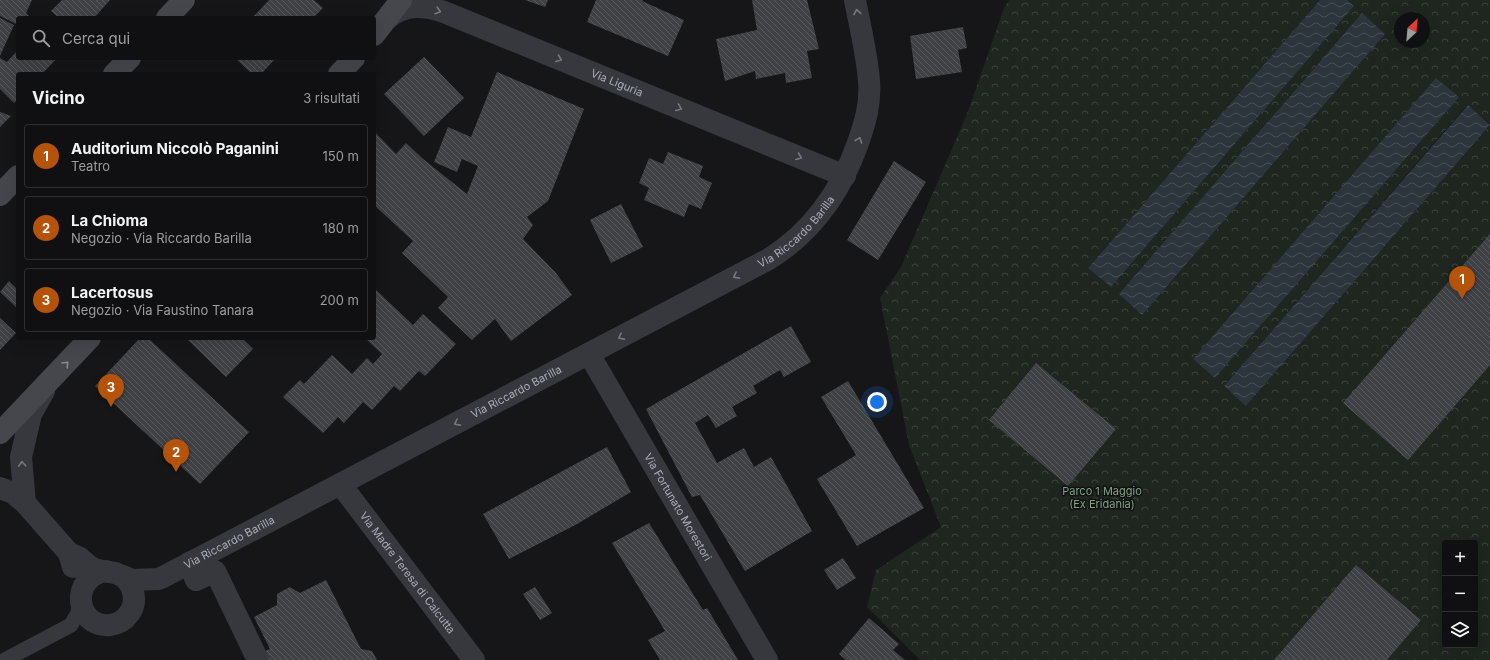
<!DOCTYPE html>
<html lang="it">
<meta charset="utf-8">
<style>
:root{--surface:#101012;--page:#19191b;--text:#f1f3f6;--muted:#9c9d9f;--line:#303032;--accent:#b45309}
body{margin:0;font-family:Inter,sans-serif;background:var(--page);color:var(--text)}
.controls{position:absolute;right:12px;bottom:12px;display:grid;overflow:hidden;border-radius:4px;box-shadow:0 4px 16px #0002}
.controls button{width:36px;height:36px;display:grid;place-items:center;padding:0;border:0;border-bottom:1px solid var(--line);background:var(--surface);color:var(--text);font:20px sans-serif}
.compass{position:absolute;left:1394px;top:12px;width:36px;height:36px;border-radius:50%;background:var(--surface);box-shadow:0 4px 16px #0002;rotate:26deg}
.you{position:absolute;left:877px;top:402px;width:14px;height:14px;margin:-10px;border:3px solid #fff;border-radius:50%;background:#1a73e8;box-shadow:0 0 0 6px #1a73e833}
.badge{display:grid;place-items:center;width:26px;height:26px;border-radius:50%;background:var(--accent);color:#fff;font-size:13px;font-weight:700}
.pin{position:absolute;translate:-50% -33px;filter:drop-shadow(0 1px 2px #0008)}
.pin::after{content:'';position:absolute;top:21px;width:14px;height:12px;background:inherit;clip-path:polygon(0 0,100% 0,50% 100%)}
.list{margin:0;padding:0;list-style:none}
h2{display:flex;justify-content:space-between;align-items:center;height:52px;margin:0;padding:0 16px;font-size:17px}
h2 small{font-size:13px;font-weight:400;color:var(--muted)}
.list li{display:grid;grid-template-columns:26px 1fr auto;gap:12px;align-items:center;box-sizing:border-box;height:64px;margin:0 8px 8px;padding:0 8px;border:1px solid var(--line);border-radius:4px}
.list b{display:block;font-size:15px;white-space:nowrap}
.list p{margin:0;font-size:13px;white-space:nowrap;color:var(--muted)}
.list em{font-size:13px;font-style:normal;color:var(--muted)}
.icon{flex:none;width:22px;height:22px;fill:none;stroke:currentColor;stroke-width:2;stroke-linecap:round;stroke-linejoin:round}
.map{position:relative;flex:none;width:1490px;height:660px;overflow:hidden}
.search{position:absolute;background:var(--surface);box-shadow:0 4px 16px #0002;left:16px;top:16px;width:360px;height:44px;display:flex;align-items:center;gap:10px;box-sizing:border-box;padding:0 14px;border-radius:4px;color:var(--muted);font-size:15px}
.panel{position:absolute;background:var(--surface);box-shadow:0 4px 16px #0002;left:16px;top:72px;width:360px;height:268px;border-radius:4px}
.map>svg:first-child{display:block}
.forest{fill:url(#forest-crowns);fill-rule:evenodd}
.water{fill:url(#water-waves)}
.building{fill:url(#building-back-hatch)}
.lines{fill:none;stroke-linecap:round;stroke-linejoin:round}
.lane{stroke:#37383d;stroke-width:15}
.street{stroke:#37383d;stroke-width:22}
.secondary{stroke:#45474d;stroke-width:22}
.oneway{stroke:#757881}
.oneway2{stroke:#858993}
.labels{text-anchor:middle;stroke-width:3;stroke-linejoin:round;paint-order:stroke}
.street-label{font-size:11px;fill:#a8adb8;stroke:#111113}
.park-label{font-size:11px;fill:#7fa381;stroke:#111113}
</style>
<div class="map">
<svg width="1490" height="660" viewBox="0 0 1490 660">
<defs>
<pattern id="forest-crowns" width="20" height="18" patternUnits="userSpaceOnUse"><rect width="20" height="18" fill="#1e261f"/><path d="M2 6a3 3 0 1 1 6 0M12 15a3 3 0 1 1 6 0" fill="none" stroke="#3c433d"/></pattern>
<pattern id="water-waves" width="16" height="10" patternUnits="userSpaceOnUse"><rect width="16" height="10" fill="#2c353c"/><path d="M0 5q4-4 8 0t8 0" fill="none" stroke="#485056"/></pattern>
<pattern id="building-back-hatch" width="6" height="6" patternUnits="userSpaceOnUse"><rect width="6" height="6" fill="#404145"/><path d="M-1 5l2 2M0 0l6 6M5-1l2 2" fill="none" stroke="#595a5e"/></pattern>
</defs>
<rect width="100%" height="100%" fill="#161618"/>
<path class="forest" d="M 1009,0 L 1320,0 L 1088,268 L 1111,287 L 1354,6 L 1347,0 L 1490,0 L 1490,124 L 1467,105 L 1224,386 L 1247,405 L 1490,125 L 1490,660 L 920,660 L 867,607 L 876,570 L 941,527 L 909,445 L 880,298 L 901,267 L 967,114 L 1004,8 ZM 1400,18 L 1424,18 L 1424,42 L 1400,42 ZM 1445,543 L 1475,543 L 1475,645 L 1445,645 Z"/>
<g class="water">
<polygon points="1320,0 1347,0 1354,6 1111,287 1088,268"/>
<polygon points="1362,13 1385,34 1142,315 1119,294"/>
<polygon points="1436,78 1459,97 1215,378 1193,359"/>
<polygon points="1468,105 1490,125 1246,406 1224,386"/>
</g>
<g class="building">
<polygon points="0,0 32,0 26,13 31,18 18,18 18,25 0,16"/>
<polygon points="62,0 110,0 94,18 59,18 51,11"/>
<polygon points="269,0 314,0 323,8 313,18 252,18"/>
<polygon points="525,0 548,0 545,7"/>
<polygon points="596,0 643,0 642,1 684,20 668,56 587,22"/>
<polygon points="752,0 807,0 819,49 807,51 812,78 786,83 785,73 756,79 755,71 725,81 716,39 757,30"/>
<polygon points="0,18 14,25 0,56"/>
<polygon points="963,27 967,48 958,50 962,72 916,79 910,36"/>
<polygon points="18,50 18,58 57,58 42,74 18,74 18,99 14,103 0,89 0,58 7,62"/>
<polygon points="424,57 464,98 424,136 384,94"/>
<polygon points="235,58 276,58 261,74 252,74"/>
<polygon points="497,72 584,109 548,201 527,217 533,225 523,239 556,273 572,295 511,341 495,319 472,340 438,308 448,297 402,253 413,241 374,205 374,131 396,154 406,143 423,159 467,194 478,166 462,159 457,172 434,162 448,127 471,137"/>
<polygon points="0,112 11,116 0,127"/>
<polygon points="668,152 703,166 699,177 712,183 701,209 689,204 684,217 644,200 649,188 639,183 649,158 663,164"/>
<polygon points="894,161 926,182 878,260 847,240"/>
<polygon points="621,204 643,247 611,263 590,220"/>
<polygon points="1490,234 1490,365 1408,460 1343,403"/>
<polygon points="9,281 18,290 18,309 0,292"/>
<polygon points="374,288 413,325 423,314 456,344 425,376 419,371 400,391 394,386 372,410 363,402 344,423 338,417 323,433 283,397 300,380 304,384 332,355 352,374 367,358 373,364 382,354 365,338 374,338"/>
<polygon points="0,318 16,333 0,350"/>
<polygon points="791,326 811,362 784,377 780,370 753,386 757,393 732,407 737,416 716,428 708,415 695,423 717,463 744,448 754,467 771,457 812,531 745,571 700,495 692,497 646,409"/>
<polygon points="140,338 148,338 249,432 200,484 95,386"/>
<polygon points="186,338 242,338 253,349 226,377"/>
<polygon points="1036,363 1116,429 1068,486 989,420"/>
<polygon points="848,381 924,508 857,546 817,479 856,455 821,397"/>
<polygon points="607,447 631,492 577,524 509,559 483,514"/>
<polygon points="649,523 703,610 707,608 738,660 660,660 648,640 665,631 612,543"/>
<polygon points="843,558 856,578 837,590 824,570"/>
<polygon points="1356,565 1421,620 1387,660 1274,660"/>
<polygon points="326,580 361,649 372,651 377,660 266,660 262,652 270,649 254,617 277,605 277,594 290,587 300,593"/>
<polygon points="535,587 552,613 540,620 523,594"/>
<polygon points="869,618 899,644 893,650 905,660 846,660 839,654"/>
</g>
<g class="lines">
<polyline class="lane" points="5,660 71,625 78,613 80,599"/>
<g class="street">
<path id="s1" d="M 388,18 C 406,4 423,5 444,12 L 845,176"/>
<path id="s2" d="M 589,354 L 767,660"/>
<path id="s3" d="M 341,485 L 474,660"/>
<polyline points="0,488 13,493 25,503 69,553 73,567"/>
<polyline points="25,503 21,457 31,414 44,391"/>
<path d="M 69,553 C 73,555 77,556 80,558 C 85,562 89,567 95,569 C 103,572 111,571 118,574 C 134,581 139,602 128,615 C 124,621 117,624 110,625 C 75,628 69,577 106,571"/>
<polyline points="189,563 196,580 215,571 258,660"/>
<path id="s4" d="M 123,576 L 132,580 L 158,579 L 163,577 L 769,259 C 812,232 841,191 858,143 C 865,123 871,103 869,81 C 867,54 860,27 855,0"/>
</g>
<g class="secondary">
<polyline points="167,18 184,0"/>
<polyline points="374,35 401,0"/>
<polyline points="114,74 130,58"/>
<polyline points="339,74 354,58"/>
<polyline points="0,195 18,176"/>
<polyline points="0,433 90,338"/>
</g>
</g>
<defs><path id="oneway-chevron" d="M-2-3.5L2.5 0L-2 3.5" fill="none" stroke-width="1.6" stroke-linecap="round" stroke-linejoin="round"/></defs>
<g class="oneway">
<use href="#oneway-chevron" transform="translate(438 11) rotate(17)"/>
<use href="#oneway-chevron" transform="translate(857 12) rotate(-101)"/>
<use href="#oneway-chevron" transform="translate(559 59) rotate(22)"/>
<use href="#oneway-chevron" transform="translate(679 108) rotate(22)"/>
<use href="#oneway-chevron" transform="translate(859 140) rotate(-70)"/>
<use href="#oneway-chevron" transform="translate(799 157) rotate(22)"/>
<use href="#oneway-chevron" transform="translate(736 276) rotate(152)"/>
<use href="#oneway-chevron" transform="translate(621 337) rotate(152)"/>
<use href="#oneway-chevron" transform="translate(457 423) rotate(152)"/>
<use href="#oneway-chevron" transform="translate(22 464) rotate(-93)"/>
</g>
<use class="oneway2" href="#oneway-chevron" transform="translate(66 364) rotate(-47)"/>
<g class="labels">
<g class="street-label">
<text dy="4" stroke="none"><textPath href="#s1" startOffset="246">Via Liguria</textPath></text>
<text dy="4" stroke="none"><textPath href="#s4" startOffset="764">Via Riccardo Barilla</textPath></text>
<text dy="4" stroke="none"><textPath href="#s4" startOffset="440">Via Riccardo Barilla</textPath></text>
<text dy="4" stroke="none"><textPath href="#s2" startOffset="177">Via Fortunato Morestori</textPath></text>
<text dy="4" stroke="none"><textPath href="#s4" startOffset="116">Via Riccardo Barilla</textPath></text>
<text dy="4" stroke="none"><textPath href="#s3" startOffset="110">Via Madre Teresa di Calcutta</textPath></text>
</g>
<g class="park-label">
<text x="1102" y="495">Parco 1 Maggio<tspan x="1102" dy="13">(Ex Eridania)</tspan></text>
</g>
</g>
</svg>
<div class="controls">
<button>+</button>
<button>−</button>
<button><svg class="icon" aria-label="layers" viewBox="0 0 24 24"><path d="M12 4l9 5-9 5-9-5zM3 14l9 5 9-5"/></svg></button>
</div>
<svg class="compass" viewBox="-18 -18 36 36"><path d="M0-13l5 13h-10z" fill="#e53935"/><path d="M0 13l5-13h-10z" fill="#9c9d9f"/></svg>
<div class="you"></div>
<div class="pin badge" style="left:1462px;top:299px">1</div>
<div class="pin badge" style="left:176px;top:472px">2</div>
<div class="pin badge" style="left:111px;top:407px">3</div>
<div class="search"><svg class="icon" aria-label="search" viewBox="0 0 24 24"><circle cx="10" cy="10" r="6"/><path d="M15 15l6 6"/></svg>Cerca qui</div>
<section class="panel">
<h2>Vicino<small>3 risultati</small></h2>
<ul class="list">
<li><span class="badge">1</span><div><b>Auditorium Niccolò Paganini</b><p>Teatro</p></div><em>150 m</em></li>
<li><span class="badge">2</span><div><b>La Chioma</b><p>Negozio · Via Riccardo Barilla</p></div><em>180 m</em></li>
<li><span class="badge">3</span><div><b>Lacertosus</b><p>Negozio · Via Faustino Tanara</p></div><em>200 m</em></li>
</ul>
</section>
</div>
